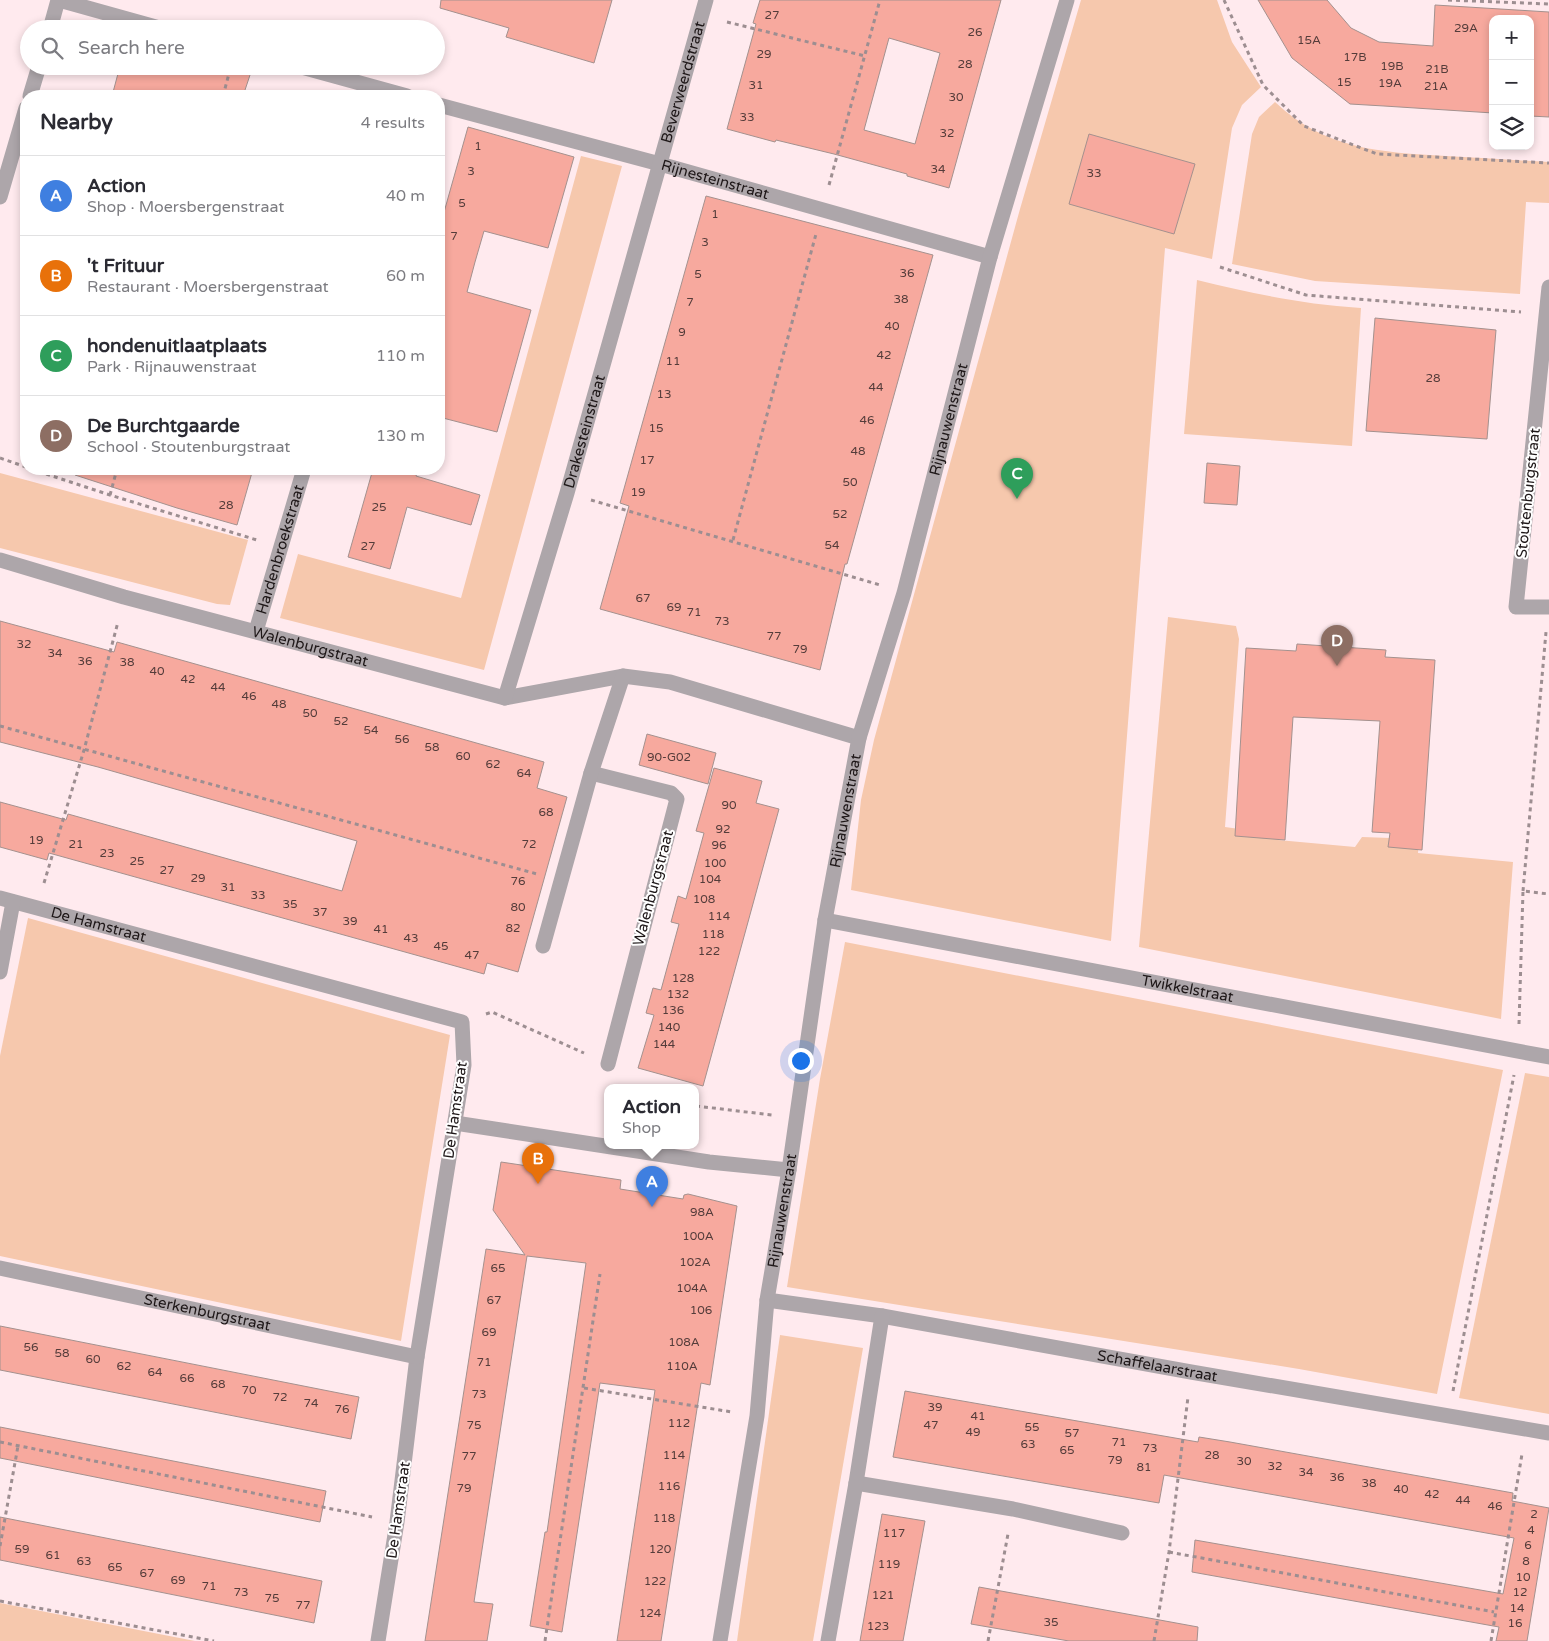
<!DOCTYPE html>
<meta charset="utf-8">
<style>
:root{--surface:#fff;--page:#f7f7f7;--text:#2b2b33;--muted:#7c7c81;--line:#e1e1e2;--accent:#111827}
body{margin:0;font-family:"Varela Round",sans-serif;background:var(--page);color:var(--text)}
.controls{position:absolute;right:15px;top:15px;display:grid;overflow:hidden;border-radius:10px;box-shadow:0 2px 8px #0003}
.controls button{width:45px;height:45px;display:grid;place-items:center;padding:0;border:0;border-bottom:1px solid var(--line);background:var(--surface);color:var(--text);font:25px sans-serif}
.you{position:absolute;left:800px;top:1060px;width:18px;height:18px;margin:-12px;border:4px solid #fff;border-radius:50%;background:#1a73e8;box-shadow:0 0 0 8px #1a73e833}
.badge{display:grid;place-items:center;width:32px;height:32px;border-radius:50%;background:var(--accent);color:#fff;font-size:16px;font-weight:700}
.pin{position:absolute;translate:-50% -41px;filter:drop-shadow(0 1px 2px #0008)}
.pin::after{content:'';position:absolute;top:26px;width:18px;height:15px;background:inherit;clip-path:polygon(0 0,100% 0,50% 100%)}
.popup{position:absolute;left:604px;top:1084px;width:95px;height:65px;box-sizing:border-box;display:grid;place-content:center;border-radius:10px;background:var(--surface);filter:drop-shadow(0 1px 4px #0005);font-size:16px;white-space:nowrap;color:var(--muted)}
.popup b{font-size:19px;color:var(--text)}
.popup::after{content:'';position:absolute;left:50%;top:100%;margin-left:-10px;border:10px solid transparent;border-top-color:var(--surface)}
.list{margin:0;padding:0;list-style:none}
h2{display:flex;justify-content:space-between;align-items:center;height:65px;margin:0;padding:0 20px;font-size:21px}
h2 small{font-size:16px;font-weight:400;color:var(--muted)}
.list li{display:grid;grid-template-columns:32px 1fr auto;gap:15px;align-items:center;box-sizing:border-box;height:80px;padding:0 20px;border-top:1px solid var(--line)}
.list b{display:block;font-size:19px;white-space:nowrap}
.list p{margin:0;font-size:16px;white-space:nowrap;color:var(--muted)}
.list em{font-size:16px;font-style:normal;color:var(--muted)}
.icon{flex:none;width:28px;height:28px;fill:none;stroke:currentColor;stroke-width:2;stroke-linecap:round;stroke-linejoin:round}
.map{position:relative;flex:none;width:1549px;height:1641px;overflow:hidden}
.search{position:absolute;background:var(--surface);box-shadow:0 2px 8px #0003;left:20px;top:20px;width:425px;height:55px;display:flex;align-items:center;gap:12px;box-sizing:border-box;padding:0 18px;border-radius:28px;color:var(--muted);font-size:19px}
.panel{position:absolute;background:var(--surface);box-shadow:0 2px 8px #0003;left:20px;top:90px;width:425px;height:385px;border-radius:20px}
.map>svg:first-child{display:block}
.green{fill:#f6c8ad}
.building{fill:#f7a99e;stroke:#a4918e;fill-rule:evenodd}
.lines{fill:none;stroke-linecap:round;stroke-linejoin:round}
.path{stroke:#9d8e91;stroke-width:3;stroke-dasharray:4 4;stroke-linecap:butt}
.minor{stroke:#ada6aa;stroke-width:15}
.labels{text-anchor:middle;stroke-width:4;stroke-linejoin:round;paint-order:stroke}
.number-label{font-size:12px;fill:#543c3a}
.street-label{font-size:15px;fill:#1e1718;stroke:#fff}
</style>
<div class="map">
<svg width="1549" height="1641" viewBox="0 0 1549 1641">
<rect width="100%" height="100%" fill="#ffeaee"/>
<g class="green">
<polygon points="1081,0 1217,0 1232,42 1261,87 1242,105 1232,128 1212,259 1165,248 1111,941 851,890 861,800 874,740 1020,209"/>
<path d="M 1275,102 C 1326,150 1380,152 1446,156 C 1480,158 1515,160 1549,162 L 1549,203 L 1526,202 L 1520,294 L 1315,281 L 1232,264 L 1252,134 L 1259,117 Z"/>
<polygon points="581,156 622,166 484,670 280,618 298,554 461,598"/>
<path d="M 1197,280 C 1255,294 1301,304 1361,308 L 1352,446 L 1184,434 Z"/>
<polygon points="0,473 248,540 230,605 217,604 0,548"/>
<polygon points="1168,617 1236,626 1239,639 1225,827 1276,834 1278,840 1355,847 1362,837 1419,839 1418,853 1513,862 1501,1019 1139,947"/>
<polygon points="28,918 450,1035 401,1341 0,1256 0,1056"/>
<polygon points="845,942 1503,1070 1437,1394 1299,1369 787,1287 820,1079"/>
<polygon points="1525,1073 1549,1077 1549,1414 1459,1398"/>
<polygon points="780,1335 863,1348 813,1641 737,1641"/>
<polygon points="0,1603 195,1641 0,1641"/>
</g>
<g class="building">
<polygon points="441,0 612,0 594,63 506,37 509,28 440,8"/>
<path d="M 760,0 L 1001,0 L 949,188 L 907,176 L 907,174 L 834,154 L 776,140 L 775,142 L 727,129 L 756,24 L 753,23 ZM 889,38 L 940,53 L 915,144 L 864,130 Z"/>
<polygon points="1258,0 1327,0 1351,28 1379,42 1433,46 1435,5 1549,12 1549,117 1530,116 1530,19 1493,19 1493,113 1384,106 1350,104 1292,58"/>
<polygon points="120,66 253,66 243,96 112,96"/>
<polygon points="468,127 574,157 548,248 484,231 475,262 467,292 531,310 497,432 439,417 439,230"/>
<polygon points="1089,134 1195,164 1174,234 1069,204"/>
<polygon points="706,196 933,255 847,564 845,564 820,670 600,609 629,506 620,503"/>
<polygon points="1375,318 1496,330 1487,439 1366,431"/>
<polygon points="1207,463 1240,466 1237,505 1204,503"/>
<polygon points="76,469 253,469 237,525 177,508 75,475"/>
<polygon points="373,469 418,469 416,476 480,495 471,525 407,507 390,569 348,557"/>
<polygon points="0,621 114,652 117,642 544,762 537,788 567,797 518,972 487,963 484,974 49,853 47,860 0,847 0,802 66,820 68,814 342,891 357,841 98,767 0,742"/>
<polygon points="1297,644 1386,650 1385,657 1435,660 1422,850 1388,847 1390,833 1372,832 1380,721 1293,717 1285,840 1235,836 1246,648 1296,651"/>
<polygon points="647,734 716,753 708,784 639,765"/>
<polygon points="714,768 762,781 756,803 779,809 703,1086 638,1068 654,1015 646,1013 653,988 661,990 679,924 671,922 678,896 686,899 704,833 696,831"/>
<polygon points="501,1162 621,1180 620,1189 683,1199 684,1195 688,1194 737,1206 710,1385 701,1383 661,1641 617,1641 655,1390 600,1383 562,1632 530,1626 545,1532 547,1532 586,1263 527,1256 474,1602 493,1604 487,1641 425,1641 486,1249 525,1255 493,1210"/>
<polygon points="0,1326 359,1397 351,1439 0,1370"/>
<polygon points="905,1391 1198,1442 1199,1437 1230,1442 1513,1493 1512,1501 1549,1508 1527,1641 1496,1641 1499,1627 1192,1572 1195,1540 1503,1594 1514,1538 1164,1475 1159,1503 893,1457"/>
<polygon points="0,1427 326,1491 320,1522 0,1458"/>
<polygon points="882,1514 925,1521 903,1641 860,1641"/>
<polygon points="0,1517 322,1581 314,1623 0,1560"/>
<polygon points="979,1587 1198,1627 1197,1641 1069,1641 971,1624"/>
</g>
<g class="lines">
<g class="path">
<polyline points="1224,0 1263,85 1304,126 1377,154 1549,163"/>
<polyline points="1448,0 1549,4"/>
<polyline points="727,22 865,56"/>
<polyline points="223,96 231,66"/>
<polyline points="829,185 880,0"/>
<polyline points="1220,267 1306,295 1521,312"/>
<polyline points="0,458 26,467"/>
<polyline points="31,469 110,495 257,540"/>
<polyline points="110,495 117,469"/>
<polyline points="591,500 880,585"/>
<polyline points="733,540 816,234"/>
<polyline points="0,726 537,874"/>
<polyline points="44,883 84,750 118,622"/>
<polyline points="1523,891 1546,632"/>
<polyline points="486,1014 492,1012 584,1053"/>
<polyline points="1519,1024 1523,891 1549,894"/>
<polyline points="696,1106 772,1115"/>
<polyline points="584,1388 732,1412"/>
<polyline points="1453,1391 1514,1075"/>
<polyline points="0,1442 372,1517"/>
<polyline points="0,1546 18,1446"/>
<polyline points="1169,1552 1494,1612"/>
<polyline points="0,1601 214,1641"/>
<polyline points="545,1641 600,1274"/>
<polyline points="988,1641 1008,1534"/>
<polyline points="1154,1641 1169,1552 1188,1397"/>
<polyline points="1491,1641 1522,1454"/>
</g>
<g class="minor">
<polyline points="59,0 163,29"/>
<polyline points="50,29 58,0"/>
<polyline points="298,66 407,96"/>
<polyline points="30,96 39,66"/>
<path id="s1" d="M 439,105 L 660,164 L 990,257"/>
<polyline points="0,197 26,108"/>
<polyline points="1549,287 1516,607 1549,607"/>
<path id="s2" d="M 0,560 L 124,597 L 505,698 L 623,676 L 670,682 L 859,738"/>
<path id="s3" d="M 256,631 L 304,469"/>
<path id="s4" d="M 505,698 L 567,493 L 706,0"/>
<polyline points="591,773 671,793 677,799 608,1064"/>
<path id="s5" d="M 0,898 L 462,1022 L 464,1065 L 417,1357 L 397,1522 L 378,1641"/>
<path id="s6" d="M 825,920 L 1549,1057"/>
<polyline points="543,946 591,773 623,676"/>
<polyline points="0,972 13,902"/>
<polyline points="455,1123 709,1162 789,1170"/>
<path id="s7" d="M 0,1268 L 417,1357"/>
<path id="s8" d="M 767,1300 L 882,1316 L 1191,1372 L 1549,1433"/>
<polyline points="856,1483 1013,1509 1122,1533"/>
<path id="s9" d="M 720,1641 L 757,1416 L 767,1300 L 789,1170 L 825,920 L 859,738 L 904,593 L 990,257 L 1067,0"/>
<polyline points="828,1641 856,1483 882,1316"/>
</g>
</g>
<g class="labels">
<g class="number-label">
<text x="772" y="19">27</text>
<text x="1466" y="32">29A</text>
<text x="975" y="36">26</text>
<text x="1309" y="44">15A</text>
<text x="764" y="58">29</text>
<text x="1355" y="61">17B</text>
<text x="965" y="68">28</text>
<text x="1392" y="70">19B</text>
<text x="1437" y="73">21B</text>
<text x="1344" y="86">15</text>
<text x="1390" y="87">19A</text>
<text x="756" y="89">31</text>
<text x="1436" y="90">21A</text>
<text x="956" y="101">30</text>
<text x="747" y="121">33</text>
<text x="947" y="137">32</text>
<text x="478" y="150">1</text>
<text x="938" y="173">34</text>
<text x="471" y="175">3</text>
<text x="1094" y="177">33</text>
<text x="462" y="207">5</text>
<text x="715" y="218">1</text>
<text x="454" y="240">7</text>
<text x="705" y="246">3</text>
<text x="907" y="277">36</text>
<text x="698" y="278">5</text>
<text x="901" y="303">38</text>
<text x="690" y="306">7</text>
<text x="892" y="330">40</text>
<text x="682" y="336">9</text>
<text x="884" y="359">42</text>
<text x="673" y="365">11</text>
<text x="1433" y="382">28</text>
<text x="876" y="391">44</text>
<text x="664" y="398">13</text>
<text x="867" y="424">46</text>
<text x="656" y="432">15</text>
<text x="858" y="455">48</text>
<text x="647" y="464">17</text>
<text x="850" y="486">50</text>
<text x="638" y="496">19</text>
<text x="226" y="509">28</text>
<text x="379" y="511">25</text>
<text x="840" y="518">52</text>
<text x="832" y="549">54</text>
<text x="368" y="550">27</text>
<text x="643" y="602">67</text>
<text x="674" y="611">69</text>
<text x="694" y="616">71</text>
<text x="722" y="625">73</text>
<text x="774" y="640">77</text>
<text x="24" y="648">32</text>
<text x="800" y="653">79</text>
<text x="55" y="657">34</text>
<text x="85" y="665">36</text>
<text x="127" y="666">38</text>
<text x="157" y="675">40</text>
<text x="188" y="683">42</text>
<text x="218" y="691">44</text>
<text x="249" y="700">46</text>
<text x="279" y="708">48</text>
<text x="310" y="717">50</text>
<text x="341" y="725">52</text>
<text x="371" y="734">54</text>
<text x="402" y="743">56</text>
<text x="432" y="751">58</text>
<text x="463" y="760">60</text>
<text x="669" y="761">90-G02</text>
<text x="493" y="768">62</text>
<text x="524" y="777">64</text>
<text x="729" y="809">90</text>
<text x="546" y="816">68</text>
<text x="723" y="833">92</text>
<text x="36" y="844">19</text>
<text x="76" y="848">21</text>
<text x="529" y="848">72</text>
<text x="719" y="849">96</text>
<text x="107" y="857">23</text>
<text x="137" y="865">25</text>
<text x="715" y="867">100</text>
<text x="167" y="874">27</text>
<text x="198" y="882">29</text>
<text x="710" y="883">104</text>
<text x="518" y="885">76</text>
<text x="228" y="891">31</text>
<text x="258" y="899">33</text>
<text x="704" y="903">108</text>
<text x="290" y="908">35</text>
<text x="518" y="911">80</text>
<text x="320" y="916">37</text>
<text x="719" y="920">114</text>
<text x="350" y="925">39</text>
<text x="513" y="932">82</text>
<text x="381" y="933">41</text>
<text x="713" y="938">118</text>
<text x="411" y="942">43</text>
<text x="441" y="950">45</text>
<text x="709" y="955">122</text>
<text x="472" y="959">47</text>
<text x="683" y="982">128</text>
<text x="678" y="998">132</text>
<text x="673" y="1014">136</text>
<text x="669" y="1031">140</text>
<text x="664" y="1048">144</text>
<text x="702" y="1216">98A</text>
<text x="698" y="1240">100A</text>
<text x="695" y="1266">102A</text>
<text x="498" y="1272">65</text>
<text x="692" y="1292">104A</text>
<text x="494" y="1304">67</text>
<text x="701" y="1314">106</text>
<text x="489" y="1336">69</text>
<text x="684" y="1346">108A</text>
<text x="31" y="1351">56</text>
<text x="62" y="1357">58</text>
<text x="93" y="1363">60</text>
<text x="484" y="1366">71</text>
<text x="124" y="1370">62</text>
<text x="682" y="1370">110A</text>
<text x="155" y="1376">64</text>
<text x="187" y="1382">66</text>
<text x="218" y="1388">68</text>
<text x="249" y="1394">70</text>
<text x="479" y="1398">73</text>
<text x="280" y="1401">72</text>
<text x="311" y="1407">74</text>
<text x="935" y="1411">39</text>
<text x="342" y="1413">76</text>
<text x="978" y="1420">41</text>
<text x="679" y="1427">112</text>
<text x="474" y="1429">75</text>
<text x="931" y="1429">47</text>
<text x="1032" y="1431">55</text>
<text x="973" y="1436">49</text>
<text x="1072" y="1437">57</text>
<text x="1119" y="1446">71</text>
<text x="1028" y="1448">63</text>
<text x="1150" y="1452">73</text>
<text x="1067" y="1454">65</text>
<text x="674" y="1459">114</text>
<text x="1212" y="1459">28</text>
<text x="469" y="1460">77</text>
<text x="1115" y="1464">79</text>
<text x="1244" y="1465">30</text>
<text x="1275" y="1470">32</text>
<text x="1144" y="1471">81</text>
<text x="1306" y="1476">34</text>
<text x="1337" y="1481">36</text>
<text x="1369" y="1487">38</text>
<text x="669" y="1490">116</text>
<text x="464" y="1492">79</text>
<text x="1401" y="1493">40</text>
<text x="1432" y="1498">42</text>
<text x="1463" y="1504">44</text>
<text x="1495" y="1510">46</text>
<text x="1534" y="1518">2</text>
<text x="664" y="1522">118</text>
<text x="1531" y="1534">4</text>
<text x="894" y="1537">117</text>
<text x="1528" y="1549">6</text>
<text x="22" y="1553">59</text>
<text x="660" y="1553">120</text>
<text x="53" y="1559">61</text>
<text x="84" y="1565">63</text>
<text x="1526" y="1565">8</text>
<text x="889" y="1568">119</text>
<text x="115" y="1571">65</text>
<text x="147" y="1577">67</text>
<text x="1523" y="1581">10</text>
<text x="178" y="1584">69</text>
<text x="655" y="1585">122</text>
<text x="209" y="1590">71</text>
<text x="241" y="1596">73</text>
<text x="1520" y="1596">12</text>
<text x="883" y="1599">121</text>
<text x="272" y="1602">75</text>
<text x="303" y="1609">77</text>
<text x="1517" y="1612">14</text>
<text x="650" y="1617">124</text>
<text x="1051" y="1626">35</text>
<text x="1515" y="1627">16</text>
<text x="878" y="1630">123</text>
</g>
<g class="street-label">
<text dy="5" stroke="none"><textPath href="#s4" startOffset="641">Beverweerdstraat</textPath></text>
<text dy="5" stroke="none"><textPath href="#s1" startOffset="286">Rijnesteinstraat</textPath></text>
<text dy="5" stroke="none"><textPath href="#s9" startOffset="1245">Rijnauwenstraat</textPath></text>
<text dy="5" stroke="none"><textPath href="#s4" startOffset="278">Drakesteinstraat</textPath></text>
<text transform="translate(1528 493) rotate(-84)" y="5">Stoutenburgstraat</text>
<text dy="5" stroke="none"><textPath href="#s3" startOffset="85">Hardenbroekstraat</textPath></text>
<text dy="5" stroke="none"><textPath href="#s2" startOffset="322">Walenburgstraat</textPath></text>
<text dy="5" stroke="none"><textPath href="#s9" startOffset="840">Rijnauwenstraat</textPath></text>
<text transform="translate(653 888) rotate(-75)" y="5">Walenburgstraat</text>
<text dy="5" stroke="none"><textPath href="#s5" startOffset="102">De Hamstraat</textPath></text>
<text dy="5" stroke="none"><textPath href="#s6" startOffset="369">Twikkelstraat</textPath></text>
<text transform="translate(455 1110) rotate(-82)" y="5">De Hamstraat</text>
<text dy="5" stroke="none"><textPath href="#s9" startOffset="435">Rijnauwenstraat</textPath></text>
<text dy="5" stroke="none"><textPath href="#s7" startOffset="212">Sterkenburgstraat</textPath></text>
<text dy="5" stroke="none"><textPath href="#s8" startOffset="396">Schaffelaarstraat</textPath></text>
<text transform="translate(398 1510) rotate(-82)" y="5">De Hamstraat</text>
</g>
</g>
</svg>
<div class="controls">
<button>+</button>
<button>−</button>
<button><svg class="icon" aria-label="layers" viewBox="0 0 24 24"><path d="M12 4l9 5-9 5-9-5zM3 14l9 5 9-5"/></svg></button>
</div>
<div class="you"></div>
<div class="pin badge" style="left:652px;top:1207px;background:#3f7fe0">A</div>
<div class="popup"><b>Action</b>Shop</div>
<div class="pin badge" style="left:538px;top:1184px;background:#e8710a">B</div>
<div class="pin badge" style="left:1017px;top:499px;background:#2e9e5b">C</div>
<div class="pin badge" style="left:1337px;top:666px;background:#8d6e63">D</div>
<div class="search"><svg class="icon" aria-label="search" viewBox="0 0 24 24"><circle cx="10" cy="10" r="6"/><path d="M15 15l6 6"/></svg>Search here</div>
<section class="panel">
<h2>Nearby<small>4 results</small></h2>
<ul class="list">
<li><span class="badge" style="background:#3f7fe0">A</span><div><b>Action</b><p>Shop · Moersbergenstraat</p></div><em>40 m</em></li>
<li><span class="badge" style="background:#e8710a">B</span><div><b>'t Frituur</b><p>Restaurant · Moersbergenstraat</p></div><em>60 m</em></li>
<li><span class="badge" style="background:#2e9e5b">C</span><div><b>hondenuitlaatplaats</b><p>Park · Rijnauwenstraat</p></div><em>110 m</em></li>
<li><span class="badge" style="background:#8d6e63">D</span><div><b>De Burchtgaarde</b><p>School · Stoutenburgstraat</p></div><em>130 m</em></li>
</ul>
</section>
</div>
